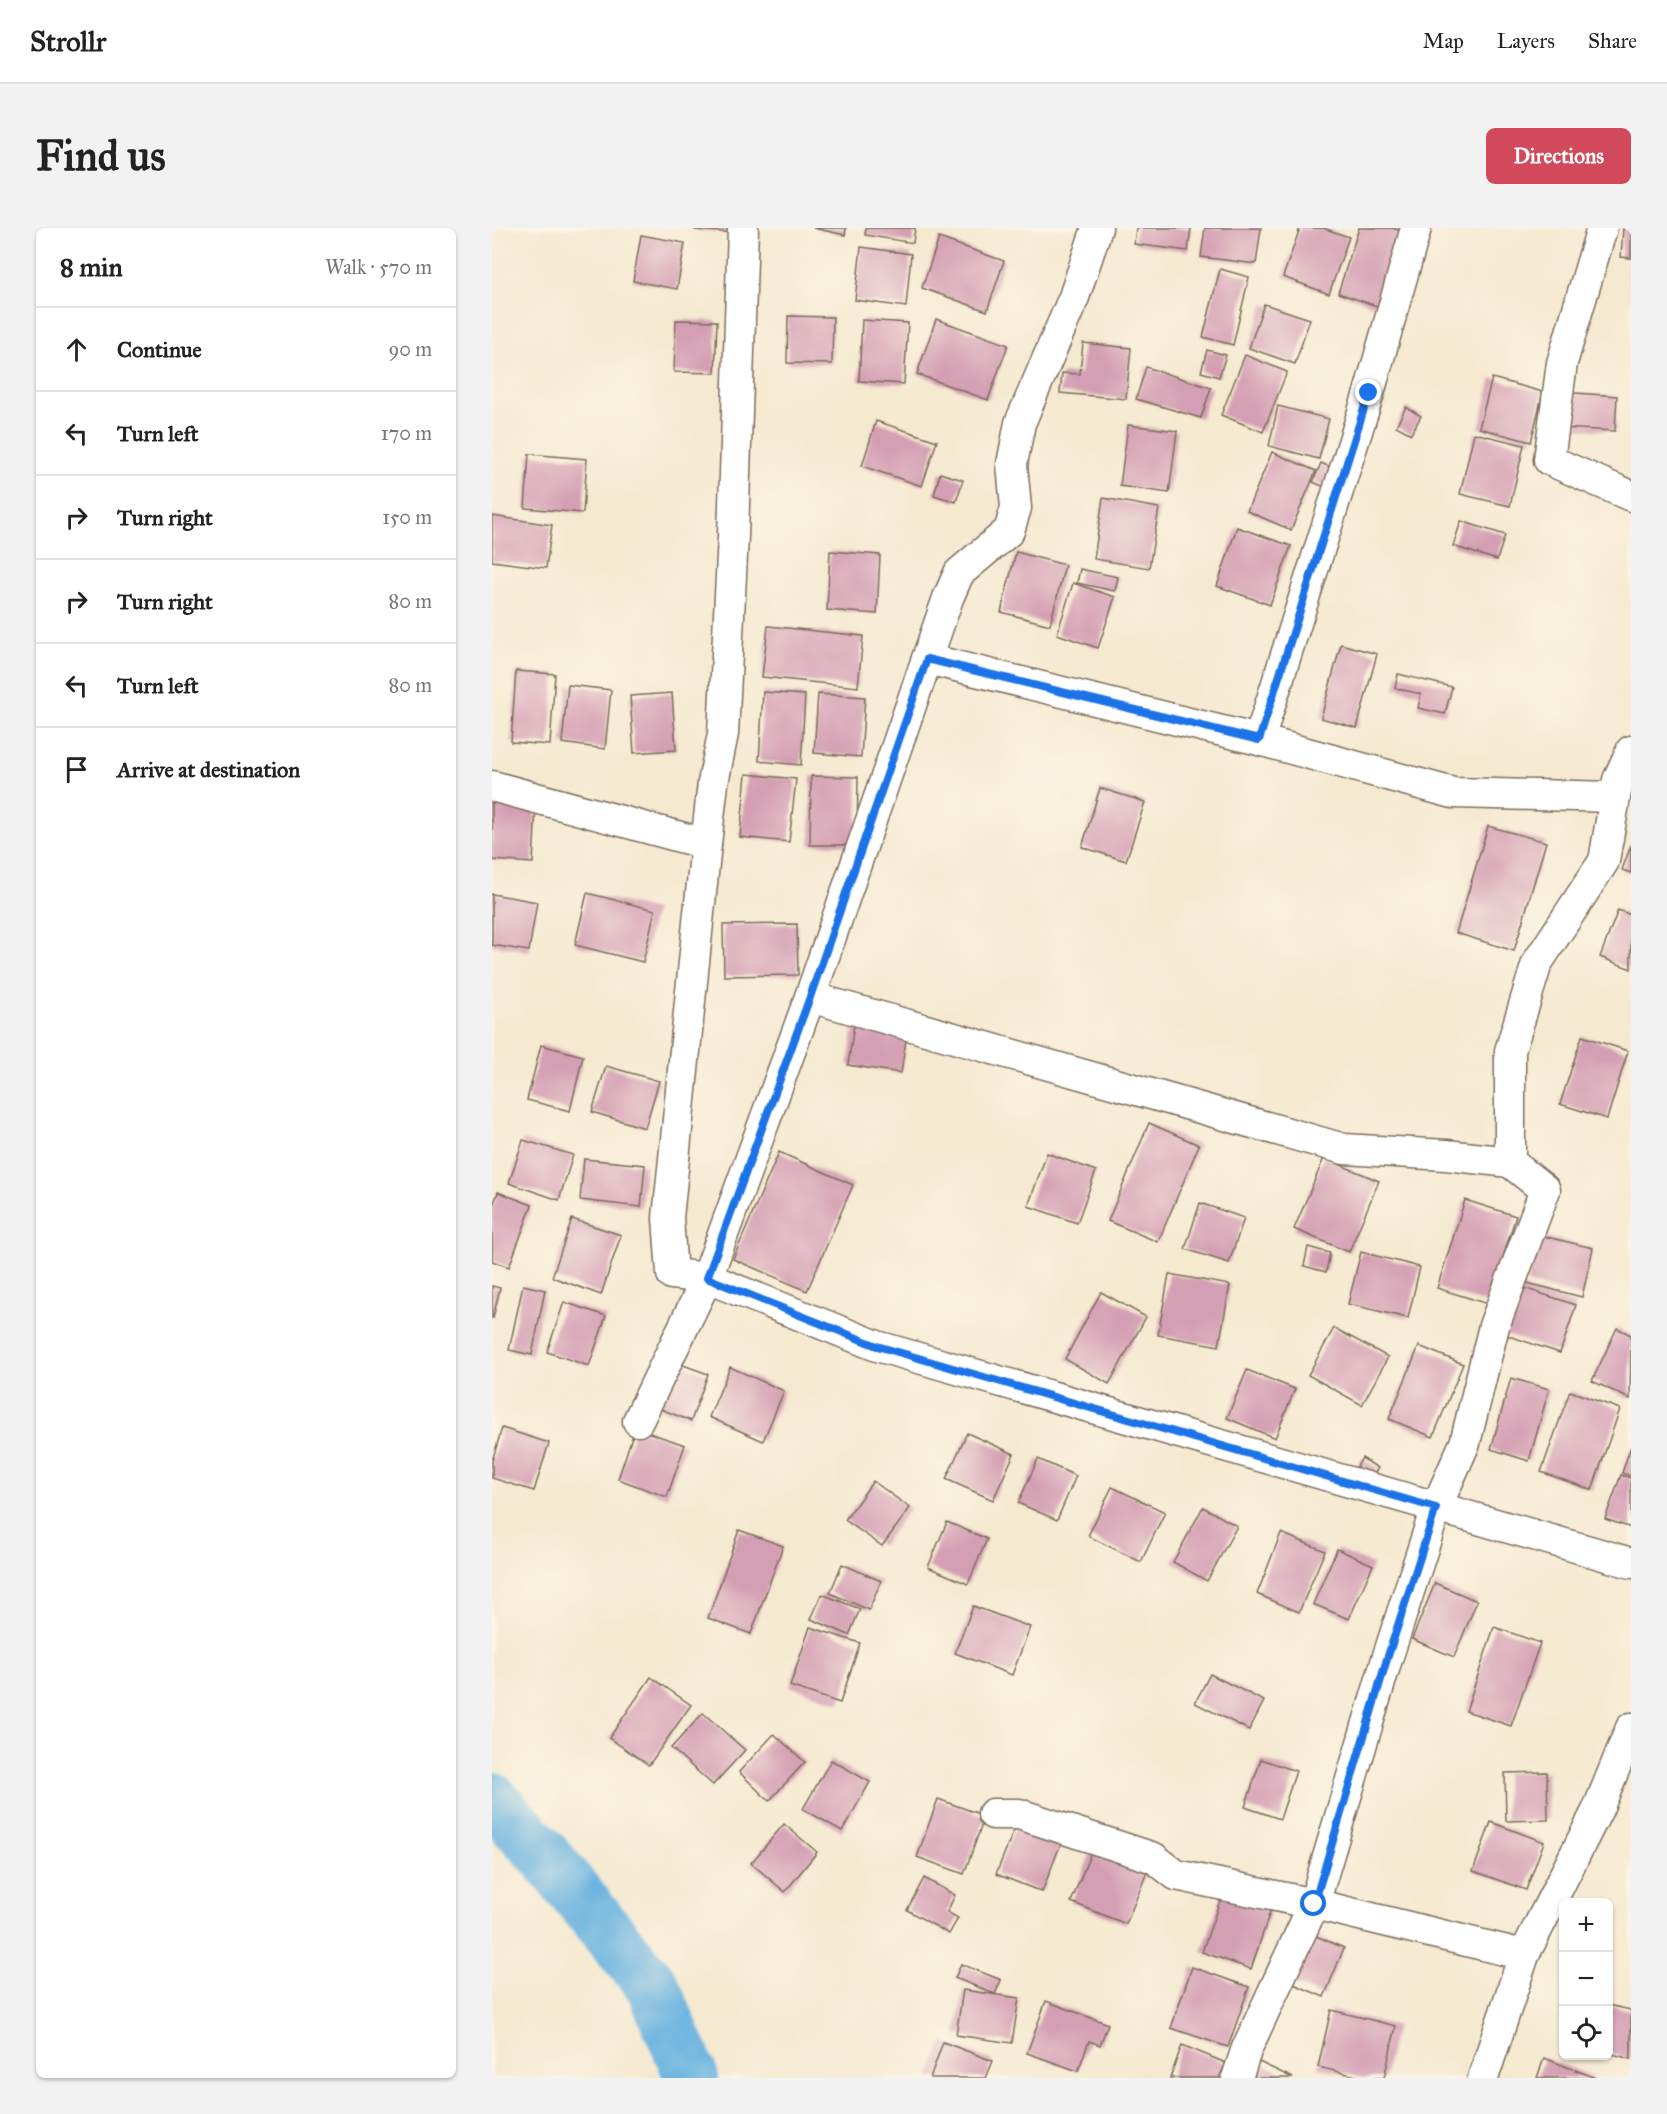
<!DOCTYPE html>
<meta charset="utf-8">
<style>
:root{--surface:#fff;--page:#f2f2f2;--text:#222;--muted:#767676;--line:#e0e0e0;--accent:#d1495b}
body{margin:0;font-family:"IM FELL Great Primer",serif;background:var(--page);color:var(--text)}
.controls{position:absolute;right:18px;bottom:18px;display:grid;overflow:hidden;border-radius:9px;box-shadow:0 2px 4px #0004}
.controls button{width:54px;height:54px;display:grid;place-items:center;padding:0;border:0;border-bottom:2px solid var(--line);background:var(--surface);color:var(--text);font:30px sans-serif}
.stop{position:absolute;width:18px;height:18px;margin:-14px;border:4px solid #1a73e8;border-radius:50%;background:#fff}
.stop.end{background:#1a73e8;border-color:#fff;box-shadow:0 2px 6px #0008}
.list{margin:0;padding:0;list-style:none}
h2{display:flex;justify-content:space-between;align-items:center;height:78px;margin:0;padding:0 24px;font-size:26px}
h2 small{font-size:20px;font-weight:400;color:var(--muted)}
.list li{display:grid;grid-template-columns:39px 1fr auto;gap:18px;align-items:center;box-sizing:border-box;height:84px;padding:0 24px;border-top:2px solid var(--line)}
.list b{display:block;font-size:22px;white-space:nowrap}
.list em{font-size:20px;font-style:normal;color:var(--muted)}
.icon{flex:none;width:33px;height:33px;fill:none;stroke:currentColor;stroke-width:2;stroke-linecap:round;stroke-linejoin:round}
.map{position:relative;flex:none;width:1139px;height:1850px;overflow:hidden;border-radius:9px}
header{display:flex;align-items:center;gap:36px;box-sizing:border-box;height:84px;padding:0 30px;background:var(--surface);border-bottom:2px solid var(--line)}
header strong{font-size:28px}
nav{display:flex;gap:33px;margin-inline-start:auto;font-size:21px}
.intro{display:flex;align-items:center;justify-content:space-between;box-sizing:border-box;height:144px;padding:0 36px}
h1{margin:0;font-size:42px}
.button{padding:15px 27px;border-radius:9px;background:var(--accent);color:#fff;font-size:21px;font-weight:700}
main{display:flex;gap:36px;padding:0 36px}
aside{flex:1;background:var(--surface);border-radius:9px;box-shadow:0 2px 4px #0004}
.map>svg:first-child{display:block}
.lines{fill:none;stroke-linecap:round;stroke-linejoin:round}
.river{stroke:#68b2e0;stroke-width:54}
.building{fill:#d49fb4}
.minor-casing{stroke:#7c6d5c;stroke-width:33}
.minor{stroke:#fff;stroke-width:30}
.route{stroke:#1a73e8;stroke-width:8}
</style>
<header>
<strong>Strollr</strong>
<nav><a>Map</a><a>Layers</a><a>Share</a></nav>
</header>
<div class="intro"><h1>Find us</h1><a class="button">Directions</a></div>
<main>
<aside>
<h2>8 min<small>Walk · 570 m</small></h2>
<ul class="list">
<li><svg class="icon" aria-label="ahead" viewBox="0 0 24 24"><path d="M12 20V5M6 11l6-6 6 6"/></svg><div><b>Continue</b></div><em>90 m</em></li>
<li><svg class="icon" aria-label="left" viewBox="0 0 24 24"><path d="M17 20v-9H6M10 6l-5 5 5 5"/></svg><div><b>Turn left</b></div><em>170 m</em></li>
<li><svg class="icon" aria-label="right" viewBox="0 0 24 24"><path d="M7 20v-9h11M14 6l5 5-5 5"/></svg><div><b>Turn right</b></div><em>150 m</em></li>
<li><svg class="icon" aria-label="right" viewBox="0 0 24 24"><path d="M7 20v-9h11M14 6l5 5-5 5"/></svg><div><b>Turn right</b></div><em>80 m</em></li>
<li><svg class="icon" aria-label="left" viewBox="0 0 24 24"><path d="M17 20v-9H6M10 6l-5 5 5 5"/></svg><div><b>Turn left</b></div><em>80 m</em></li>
<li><svg class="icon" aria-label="arrive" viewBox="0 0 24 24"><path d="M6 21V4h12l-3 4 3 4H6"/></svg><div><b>Arrive at destination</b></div></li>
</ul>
</aside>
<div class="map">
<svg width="1139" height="1850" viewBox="0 0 1139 1850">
<rect width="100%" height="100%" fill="#fcf5e5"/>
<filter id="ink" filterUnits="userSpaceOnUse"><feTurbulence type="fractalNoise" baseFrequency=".0167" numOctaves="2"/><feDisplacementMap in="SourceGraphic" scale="12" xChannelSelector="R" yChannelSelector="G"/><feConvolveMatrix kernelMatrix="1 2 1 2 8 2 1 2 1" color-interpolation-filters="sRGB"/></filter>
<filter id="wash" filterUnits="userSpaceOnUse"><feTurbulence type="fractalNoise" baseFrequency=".008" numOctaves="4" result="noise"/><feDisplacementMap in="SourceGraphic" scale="24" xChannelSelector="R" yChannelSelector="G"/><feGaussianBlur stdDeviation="1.35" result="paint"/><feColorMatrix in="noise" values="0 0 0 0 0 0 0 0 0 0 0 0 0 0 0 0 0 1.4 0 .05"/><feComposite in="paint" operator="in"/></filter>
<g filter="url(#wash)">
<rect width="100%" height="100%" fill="#f5e9d0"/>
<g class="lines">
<polyline class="river" points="0,1571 52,1627 160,1757 200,1850"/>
</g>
<g id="blocks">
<g class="building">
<polygon points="203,0 246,0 245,5 203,2"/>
<polygon points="321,0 354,0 353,7"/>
<polygon points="374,0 423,0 421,15 373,7"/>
<polygon points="644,0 699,0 696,23 642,16"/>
<polygon points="713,0 769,0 764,36 709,29"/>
<polygon points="808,0 831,0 857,9 837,66 791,49"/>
<polygon points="867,0 900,0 912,4 888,79 846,65"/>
<polygon points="1131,0 1139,0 1139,30 1129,29"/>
<polygon points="149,7 193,15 185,61 141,53"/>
<polygon points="447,10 512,33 495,83 430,60"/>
<polygon points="369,19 419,26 414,79 363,72"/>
<polygon points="728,41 757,49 741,117 711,109"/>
<polygon points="772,76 818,91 803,136 757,120"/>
<polygon points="296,88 341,89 340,136 295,135"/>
<polygon points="444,91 516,117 496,172 425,146"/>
<polygon points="184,92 225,93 223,145 182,144"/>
<polygon points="370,92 416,95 412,156 367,153"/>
<polygon points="591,115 639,120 634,171 568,165 570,145 588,146"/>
<polygon points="715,122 734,127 727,149 709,144"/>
<polygon points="753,127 795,144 771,204 729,187"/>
<polygon points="654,139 719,160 709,190 644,171"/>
<polygon points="1000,150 1051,164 1039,214 987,200"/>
<polygon points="1070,164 1125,168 1123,203 1068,200"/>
<polygon points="786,178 837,191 827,231 777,218"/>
<polygon points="914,179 929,188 919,206 904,198"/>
<polygon points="384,193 445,213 430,258 370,238"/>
<polygon points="636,197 685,203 677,265 628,258"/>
<polygon points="982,205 1032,217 1018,278 968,266"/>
<polygon points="780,224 824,243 799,302 755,283"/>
<polygon points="37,226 95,231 91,285 33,280"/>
<polygon points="829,235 850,244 842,263 821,254"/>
<polygon points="448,245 471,252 464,274 442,267"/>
<polygon points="611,270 667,280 657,340 602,331"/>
<polygon points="0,288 60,297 54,340 0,333"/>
<polygon points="969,293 1013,307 1005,332 961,318"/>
<polygon points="745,299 799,318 778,377 725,358"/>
<polygon points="338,323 388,327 385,386 335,382"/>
<polygon points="524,324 573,337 558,397 509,384"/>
<polygon points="588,341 626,349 623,363 585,355"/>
<polygon points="581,355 623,369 606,420 565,406"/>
<polygon points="276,398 371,408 366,459 270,449"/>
<polygon points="849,416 885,426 865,500 829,490"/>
<polygon points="24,443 63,446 58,517 19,514"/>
<polygon points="906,446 960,459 953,486 926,480 929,466 903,460"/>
<polygon points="76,457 119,462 113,521 70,515"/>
<polygon points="271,464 313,467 309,537 267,533"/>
<polygon points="180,465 184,522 142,525 138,468"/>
<polygon points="326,466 373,469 369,529 322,525"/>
<polygon points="254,546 304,551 297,614 248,609"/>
<polygon points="319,548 366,549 365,617 318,617"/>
<polygon points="608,560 653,574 634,633 590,619"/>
<polygon points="0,575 44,578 41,635 0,632"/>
<polygon points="996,598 1054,614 1022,723 964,705"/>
<polygon points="1139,617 1139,645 1130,642"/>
<polygon points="95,665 163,682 151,734 83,717"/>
<polygon points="0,666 45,674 37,723 0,717"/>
<polygon points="1126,682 1139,687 1139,741 1108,729"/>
<polygon points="305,696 306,747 232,748 231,697"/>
<polygon points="363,790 416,798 409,845 356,837"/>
<polygon points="1090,808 1136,823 1115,891 1068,876"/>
<polygon points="49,817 91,828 78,883 35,872"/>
<polygon points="114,838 167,853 153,900 100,884"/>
<polygon points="657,895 707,917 666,1014 616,993"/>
<polygon points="31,912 81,927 67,972 17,955"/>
<polygon points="287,924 361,957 315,1063 241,1031"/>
<polygon points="555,925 604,943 585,995 536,978"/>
<polygon points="832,930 887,953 857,1024 802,1001"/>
<polygon points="92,931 153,937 149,979 88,972"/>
<polygon points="6,964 40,977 17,1039 0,1033 0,980"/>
<polygon points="973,972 1024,988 996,1076 945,1060"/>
<polygon points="708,975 752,990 737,1035 693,1021"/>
<polygon points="80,991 129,1007 109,1067 60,1049"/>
<polygon points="1047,1007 1101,1020 1090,1069 1035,1055"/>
<polygon points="816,1019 838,1025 834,1044 812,1038"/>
<polygon points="869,1024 928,1039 916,1090 856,1076"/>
<polygon points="677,1046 738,1057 727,1118 666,1107"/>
<polygon points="31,1057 53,1062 40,1127 17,1122"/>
<polygon points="0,1058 8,1060 1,1090 0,1090"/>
<polygon points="1026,1058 1084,1077 1068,1125 1011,1106"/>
<polygon points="609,1064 654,1089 617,1156 573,1131"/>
<polygon points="72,1074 114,1088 97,1138 55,1124"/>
<polygon points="842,1100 896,1129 870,1177 816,1147"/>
<polygon points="1125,1100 1139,1107 1138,1171 1100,1153"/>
<polygon points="927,1118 971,1136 941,1209 897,1191"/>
<polygon points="183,1134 216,1146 199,1193 166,1180"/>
<polygon points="238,1139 292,1163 271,1213 217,1189"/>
<polygon points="755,1142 803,1161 783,1210 735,1190"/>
<polygon points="1019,1150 1057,1161 1037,1233 999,1221"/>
<polygon points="1078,1163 1128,1181 1100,1262 1049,1244"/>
<polygon points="10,1200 57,1215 42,1263 0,1250 0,1233"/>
<polygon points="143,1200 193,1217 175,1269 126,1251"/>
<polygon points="475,1205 522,1226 501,1272 454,1251"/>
<polygon points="1139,1218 1139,1248 1130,1245"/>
<polygon points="870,1230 886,1240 874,1260 858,1250"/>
<polygon points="546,1231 584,1248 565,1292 526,1275"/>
<polygon points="1129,1247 1139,1250 1139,1300 1113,1291"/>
<polygon points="381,1253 418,1280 390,1318 353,1292"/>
<polygon points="620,1259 673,1284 649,1334 596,1308"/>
<polygon points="711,1279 745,1298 715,1353 681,1334"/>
<polygon points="455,1294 495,1311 476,1356 436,1339"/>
<polygon points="247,1302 291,1318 259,1406 216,1390"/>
<polygon points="789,1305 833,1323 807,1384 765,1366"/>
<polygon points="845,1321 881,1337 857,1391 821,1376"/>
<polygon points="350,1336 389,1353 377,1382 338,1365"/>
<polygon points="943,1355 985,1373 962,1429 920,1411"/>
<polygon points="330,1366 368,1381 357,1407 319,1391"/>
<polygon points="481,1378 538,1399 520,1447 463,1425"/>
<polygon points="318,1399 368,1415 348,1475 298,1458"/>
<polygon points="1002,1399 1048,1415 1019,1498 974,1483"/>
<polygon points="718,1446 772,1473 757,1502 703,1475"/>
<polygon points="159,1449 199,1477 157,1537 117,1510"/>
<polygon points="211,1485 253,1522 221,1557 179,1520"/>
<polygon points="282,1506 313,1534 277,1573 247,1544"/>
<polygon points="769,1531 804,1543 788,1591 753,1579"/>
<polygon points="339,1532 378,1554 350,1603 311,1581"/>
<polygon points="1055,1544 1056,1592 1014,1593 1013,1545"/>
<polygon points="446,1571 493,1588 472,1646 425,1629"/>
<polygon points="999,1594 1052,1614 1034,1662 981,1643"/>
<polygon points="292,1596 325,1624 293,1664 259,1635"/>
<polygon points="524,1597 569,1615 550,1664 504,1646"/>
<polygon points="600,1622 655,1644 634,1696 579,1674"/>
<polygon points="432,1650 463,1667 455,1684 466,1690 457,1706 415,1682"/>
<polygon points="733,1658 781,1675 759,1741 710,1724"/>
<polygon points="817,1705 852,1720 832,1769 797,1754"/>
<polygon points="469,1736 509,1752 503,1766 463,1750"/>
<polygon points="700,1739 757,1759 736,1819 679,1800"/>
<polygon points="471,1762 527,1770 520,1815 464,1807"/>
<polygon points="554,1773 616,1796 608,1817 597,1813 586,1843 535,1825"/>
<polygon points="1116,1777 1139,1782 1139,1831 1116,1825"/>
<polygon points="839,1782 904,1798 892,1850 872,1850 826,1839"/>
<polygon points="451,1814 501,1833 494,1850 438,1850"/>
<polygon points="690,1817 734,1835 727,1850 678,1850"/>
<polygon points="1052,1830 1104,1850 1045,1850"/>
<polygon points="767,1834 801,1850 760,1850"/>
</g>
</g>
</g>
<g filter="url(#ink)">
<use href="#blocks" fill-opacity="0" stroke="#7c6d5c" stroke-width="1.5"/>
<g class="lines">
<defs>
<g id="minor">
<polyline points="251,0 241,308 231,506 221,555 214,616 176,990 180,1046 215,1050 385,1118 1139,1335"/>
<polyline points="1110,0 1070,135 1057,232 1139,268"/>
<polyline points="435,431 767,512 961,565 1123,569"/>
<polyline points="767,512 877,165 924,0"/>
<polyline points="0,558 214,616"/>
<polyline points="318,769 852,921 954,927 1018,934"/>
<polyline points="146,1193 215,1050 318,769 456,370 467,345 517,303 524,280 520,236 528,195 582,69 605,0"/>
<polyline points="501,1586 527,1586 662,1630 684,1647 822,1676 1032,1727"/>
<polyline points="745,1850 755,1820 822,1676 895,1431 944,1280 973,1215 1002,1098 1053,962 1018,934 1018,823 1045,735 1112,633 1126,552 1139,523"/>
<polyline points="991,1850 1032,1727 1106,1581 1139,1500"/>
</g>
</defs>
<use href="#minor" class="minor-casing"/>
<use href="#minor" class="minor"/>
</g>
</g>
<g class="lines" filter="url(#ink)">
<polyline class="route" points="822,1676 895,1431 944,1280 385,1118 215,1050 318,769 435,431 767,512 877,165"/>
</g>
</svg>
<div class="controls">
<button>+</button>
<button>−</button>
<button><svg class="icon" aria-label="locate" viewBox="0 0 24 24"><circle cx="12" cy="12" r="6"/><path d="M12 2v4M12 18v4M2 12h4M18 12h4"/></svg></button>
</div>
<div class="stop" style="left:822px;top:1676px"></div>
<div class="stop end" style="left:877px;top:165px"></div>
</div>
</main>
